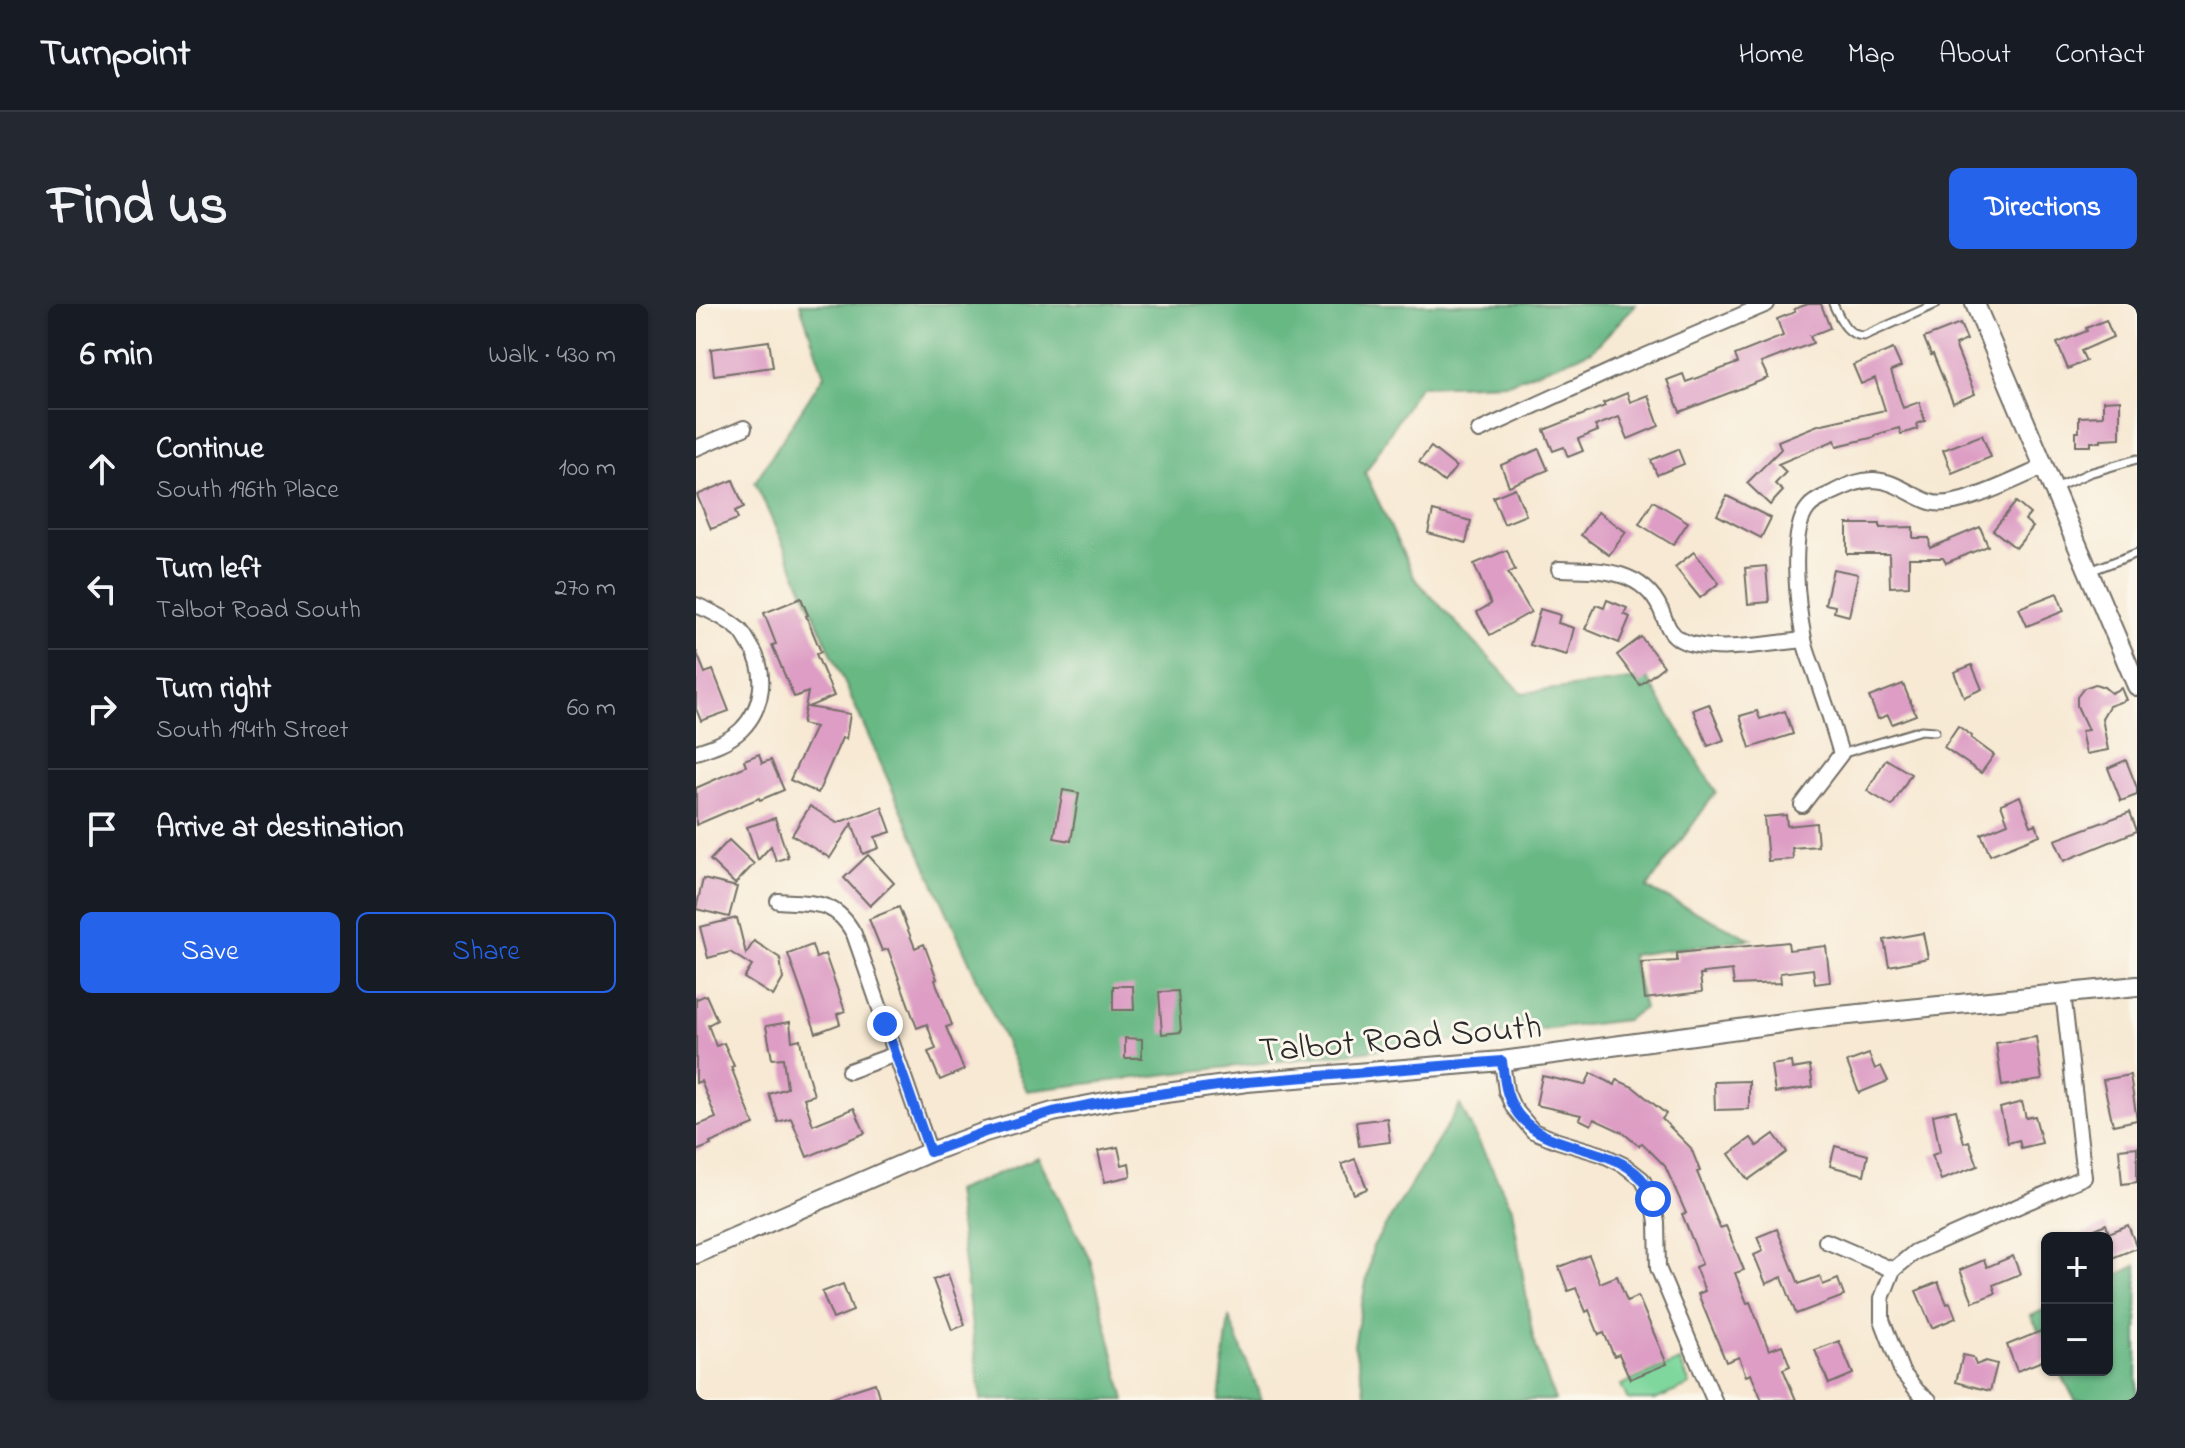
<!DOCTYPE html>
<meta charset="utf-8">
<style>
:root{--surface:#171b24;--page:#242831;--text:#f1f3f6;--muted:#9ea1a6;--line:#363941;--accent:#2563eb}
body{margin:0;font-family:"Indie Flower",sans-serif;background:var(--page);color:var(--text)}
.controls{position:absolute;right:24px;bottom:24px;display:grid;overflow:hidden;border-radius:12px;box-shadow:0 2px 6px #0004}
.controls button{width:72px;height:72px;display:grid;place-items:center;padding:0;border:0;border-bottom:2px solid var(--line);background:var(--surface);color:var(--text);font:40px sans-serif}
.stop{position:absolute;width:24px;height:24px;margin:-18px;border:6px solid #2563eb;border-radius:50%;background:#fff}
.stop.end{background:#2563eb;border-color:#fff;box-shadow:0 2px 8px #0008}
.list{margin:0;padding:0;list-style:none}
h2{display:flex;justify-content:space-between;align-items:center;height:104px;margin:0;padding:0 32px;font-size:34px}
h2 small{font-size:26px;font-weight:400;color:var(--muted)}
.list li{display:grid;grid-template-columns:52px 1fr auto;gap:24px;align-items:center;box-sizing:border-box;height:120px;padding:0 32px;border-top:2px solid var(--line)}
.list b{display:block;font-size:30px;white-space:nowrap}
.list p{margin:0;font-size:26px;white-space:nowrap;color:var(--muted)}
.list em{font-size:26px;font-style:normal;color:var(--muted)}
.actions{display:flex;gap:16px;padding:24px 32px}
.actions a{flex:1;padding:18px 0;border:2px solid var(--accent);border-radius:12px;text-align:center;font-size:28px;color:var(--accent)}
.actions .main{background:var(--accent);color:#fff}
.icon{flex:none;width:44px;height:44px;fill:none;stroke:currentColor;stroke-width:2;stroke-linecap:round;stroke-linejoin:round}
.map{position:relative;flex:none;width:1441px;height:1096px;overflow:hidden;border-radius:12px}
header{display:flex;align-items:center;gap:48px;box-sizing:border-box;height:112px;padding:0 40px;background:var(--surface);border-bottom:2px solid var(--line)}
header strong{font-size:38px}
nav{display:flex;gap:44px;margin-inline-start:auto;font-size:28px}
.intro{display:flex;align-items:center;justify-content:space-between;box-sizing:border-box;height:192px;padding:0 48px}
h1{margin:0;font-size:56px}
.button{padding:20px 36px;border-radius:12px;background:var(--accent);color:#fff;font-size:28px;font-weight:700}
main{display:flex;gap:48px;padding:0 48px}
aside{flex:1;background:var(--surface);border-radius:12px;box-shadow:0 2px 6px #0004}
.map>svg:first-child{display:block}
.green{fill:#7fd79d;stroke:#558164;stroke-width:2}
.forest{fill:#67b884;stroke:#497258;stroke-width:2}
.building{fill:#dd9dc4}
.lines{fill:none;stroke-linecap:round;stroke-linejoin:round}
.service-casing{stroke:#726e66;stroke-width:11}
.minor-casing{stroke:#726e66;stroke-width:18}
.tertiary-casing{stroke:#726e66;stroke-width:22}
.service{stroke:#fff;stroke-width:7}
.minor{stroke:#fff;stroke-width:14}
.tertiary{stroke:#fff;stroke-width:18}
.route{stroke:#2563eb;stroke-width:10}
.labels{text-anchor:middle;stroke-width:6;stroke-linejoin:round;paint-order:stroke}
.street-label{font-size:36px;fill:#2b2b2b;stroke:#fbf7ec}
</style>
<header>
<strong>Turnpoint</strong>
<nav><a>Home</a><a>Map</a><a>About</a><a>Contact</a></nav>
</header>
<div class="intro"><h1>Find us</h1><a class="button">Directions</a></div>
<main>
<aside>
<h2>6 min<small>Walk · 430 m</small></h2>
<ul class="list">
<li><svg class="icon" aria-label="ahead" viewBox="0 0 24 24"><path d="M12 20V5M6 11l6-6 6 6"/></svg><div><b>Continue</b><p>South 196th Place</p></div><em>100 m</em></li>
<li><svg class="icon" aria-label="left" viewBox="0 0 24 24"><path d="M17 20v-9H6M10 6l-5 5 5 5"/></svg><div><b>Turn left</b><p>Talbot Road South</p></div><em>270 m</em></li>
<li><svg class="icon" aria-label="right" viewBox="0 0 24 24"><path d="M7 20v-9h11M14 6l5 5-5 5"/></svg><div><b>Turn right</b><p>South 194th Street</p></div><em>60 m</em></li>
<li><svg class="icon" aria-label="arrive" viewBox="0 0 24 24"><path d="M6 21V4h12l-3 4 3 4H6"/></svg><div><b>Arrive at destination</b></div></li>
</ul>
<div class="actions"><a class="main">Save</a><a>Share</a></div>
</aside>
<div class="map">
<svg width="1441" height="1096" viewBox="0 0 1441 1096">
<rect width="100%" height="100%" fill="#fbf7ec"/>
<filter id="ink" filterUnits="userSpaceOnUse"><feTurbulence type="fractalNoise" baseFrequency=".0125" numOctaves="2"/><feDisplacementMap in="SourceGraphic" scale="16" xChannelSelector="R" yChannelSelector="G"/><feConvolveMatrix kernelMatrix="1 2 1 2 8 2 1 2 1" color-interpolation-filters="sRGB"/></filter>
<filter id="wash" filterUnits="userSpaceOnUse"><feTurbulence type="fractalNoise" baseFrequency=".006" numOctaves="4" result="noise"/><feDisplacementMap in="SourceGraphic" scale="32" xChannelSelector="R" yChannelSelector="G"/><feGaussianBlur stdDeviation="1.8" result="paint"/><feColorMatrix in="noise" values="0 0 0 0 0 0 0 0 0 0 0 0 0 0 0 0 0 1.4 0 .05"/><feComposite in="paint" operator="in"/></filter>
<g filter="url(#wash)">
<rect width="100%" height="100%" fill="#f7e9d3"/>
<polygon class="green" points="984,1057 994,1081 959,1096 932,1096 925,1081"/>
<g class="forest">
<polygon points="104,0 940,0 896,47 812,79 723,82 669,169 719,275 826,389 951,374 1020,488 951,584 1055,635 935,651 948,704 930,716 331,787 59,178 128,71"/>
<polygon points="764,801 816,904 837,1034 859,1096 671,1096 658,1041 677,942"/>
<polygon points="342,853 394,955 429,1096 285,1096 259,887"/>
<polygon points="1441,961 1441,1096 1379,1096 1363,1066 1411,1066 1411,976"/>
<polygon points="1351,1004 1351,1042 1335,1012"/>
<polygon points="533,1013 566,1096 523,1096"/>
</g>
<g id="blocks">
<g class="building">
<polygon points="1112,0 1125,0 1134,24 1114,32 1117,39 1065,59 1072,74 984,108 971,76 987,70 990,78 1042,59 1039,51 1087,32 1081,15 1099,8 1098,5"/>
<polygon points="1410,16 1417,33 1385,47 1390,57 1372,65 1361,39 1391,27 1390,24"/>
<polygon points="1264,20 1271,36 1259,41 1279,90 1257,99 1237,50 1235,51 1228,34"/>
<polygon points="73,37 77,63 18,71 15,45"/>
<polygon points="1197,45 1205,63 1195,67 1207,104 1223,98 1229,117 1221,120 1222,125 1205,130 1203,124 1179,131 1179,133 1141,142 1139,136 1082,160 1090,168 1079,180 1087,187 1074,201 1051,179 1085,145 1082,137 1122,121 1189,106 1179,74 1165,80 1157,61"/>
<polygon points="931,89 934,98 952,91 963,122 932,135 923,113 899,122 902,127 882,135 887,147 872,153 868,143 857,147 848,126 909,102 907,99"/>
<polygon points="1424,96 1424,134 1405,135 1405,138 1395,138 1395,142 1380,142 1380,128 1383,128 1383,113 1407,112 1407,97"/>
<polygon points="1286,131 1295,153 1256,169 1247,146"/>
<polygon points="735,143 760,163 748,178 723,158"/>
<polygon points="843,145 852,166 813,182 805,161"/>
<polygon points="982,145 988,160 961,171 955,156"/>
<polygon points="37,176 48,203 39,207 42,215 15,225 1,191"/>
<polygon points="819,184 830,211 808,220 797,193"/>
<polygon points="1031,192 1075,214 1065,234 1021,211"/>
<polygon points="957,197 992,218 977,241 943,220"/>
<polygon points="1320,198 1334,210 1329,216 1337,223 1320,244 1297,226"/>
<polygon points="737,207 775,217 770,239 732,229"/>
<polygon points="902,208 930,228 913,251 885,231"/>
<polygon points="1151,220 1184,220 1184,224 1217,223 1217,234 1233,234 1234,244 1284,223 1292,242 1250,259 1247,254 1213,254 1213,282 1194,283 1193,250 1151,250"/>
<polygon points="811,246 819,266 812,269 835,308 794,331 781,308 795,300 778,260"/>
<polygon points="998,248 1023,279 1004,294 979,263"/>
<polygon points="1070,262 1073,298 1052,300 1049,264"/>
<polygon points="1137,265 1162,270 1153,312 1138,308 1139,302 1129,300"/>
<polygon points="1361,289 1368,307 1331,322 1323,304"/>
<polygon points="105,294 112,311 110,312 125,348 120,350 138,392 112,403 154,410 150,435 146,434 122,489 94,476 119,423 106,420 112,388 98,393 76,341 80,340 68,309"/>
<polygon points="911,296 931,304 928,310 934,313 923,339 889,325 900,301 908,304"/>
<polygon points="844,305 864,311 862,319 878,324 871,351 834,341"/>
<polygon points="945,333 968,362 944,381 921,351"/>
<polygon points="0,347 9,369 17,366 33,407 5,417 0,405"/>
<polygon points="1276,361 1286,385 1268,393 1258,368"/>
<polygon points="1207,380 1220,411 1196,420 1192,411 1182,415 1173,393"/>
<polygon points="1399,380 1408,383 1415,389 1425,384 1430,396 1413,402 1406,414 1412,446 1390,450 1385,427 1392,426 1381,402 1381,393 1388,384"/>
<polygon points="1013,400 1028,436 1012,442 997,406"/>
<polygon points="1061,407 1064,415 1089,407 1097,430 1054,444 1044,412"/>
<polygon points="1262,422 1276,432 1275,434 1298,451 1285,469 1248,443"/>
<polygon points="63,450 66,459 75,456 88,486 64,496 63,494 0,521 0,484 50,462 48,456"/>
<polygon points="1190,455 1215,470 1196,502 1171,487"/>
<polygon points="1430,456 1441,484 1441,491 1425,497 1412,464"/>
<polygon points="367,486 383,489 375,537 358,534"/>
<polygon points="1324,492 1335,522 1340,520 1344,531 1294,551 1285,530 1312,519 1305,500"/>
<polygon points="114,502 141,519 186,503 195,528 179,533 183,544 167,550 156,519 134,554 96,531"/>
<polygon points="1434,508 1441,527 1368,557 1359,536"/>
<polygon points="1090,511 1091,522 1120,519 1122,542 1096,544 1097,555 1072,557 1068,513"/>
<polygon points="79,514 92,553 80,557 75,542 62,556 51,523"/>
<polygon points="33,536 58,560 39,580 14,556"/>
<polygon points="172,551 198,579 174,602 148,574"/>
<polygon points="7,575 41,583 33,613 0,605"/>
<polygon points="203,603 219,644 228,640 241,675 239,676 256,721 250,723 268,766 244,776 232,748 240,745 231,720 221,724 192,645 186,647 173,615"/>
<polygon points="41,614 50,650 58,637 84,654 87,675 77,692 48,674 56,662 34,648 12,654 4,623"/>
<polygon points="1227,629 1232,654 1193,662 1188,636"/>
<polygon points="1092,638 1093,646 1130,642 1134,678 1119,680 1117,665 1084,669 1085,679 1038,681 1036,666 1007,669 1008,671 1004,671 1006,688 949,695 945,659 981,657 981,649"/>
<polygon points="116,641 120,654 129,650 149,707 141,710 144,720 120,729 92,650"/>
<polygon points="417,682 437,682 438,706 417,706"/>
<polygon points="482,687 485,728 466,730 463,688"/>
<polygon points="10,691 21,716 12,721 20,742 28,739 38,762 35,763 58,821 14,839 15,841 0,847 0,822 20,814 5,777 0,779 0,693 1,695"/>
<polygon points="94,718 96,737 104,735 108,758 118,791 108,794 117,821 158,804 169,829 111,853 95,814 82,818 73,790 91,784 87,754 76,755 70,722"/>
<polygon points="1340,733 1346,776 1306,782 1300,739"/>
<polygon points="429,734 446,735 446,754 429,754"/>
<polygon points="1173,750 1179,765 1185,762 1192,777 1163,789 1151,758"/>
<polygon points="1095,758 1096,765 1114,762 1117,783 1079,789 1075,761"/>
<polygon points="895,769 919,781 921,776 937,783 970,810 966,815 995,844 1004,867 1001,868 1024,924 1030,922 1048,966 1039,969 1051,999 1054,998 1073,1046 1086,1041 1094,1062 1087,1065 1100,1096 1066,1096 1055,1070 1050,1072 1043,1053 1030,1058 1002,990 1009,987 999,963 1006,960 986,910 990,909 969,862 946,839 943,842 926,828 898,815 895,821 883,815 885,811 840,801 846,772 889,781"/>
<polygon points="1434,771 1441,816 1417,821 1407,776"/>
<polygon points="1053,777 1053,805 1019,806 1018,778"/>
<polygon points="1326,798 1330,814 1339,812 1346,839 1325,844 1323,836 1312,839 1304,804"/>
<polygon points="1260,806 1268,839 1273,837 1282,862 1245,876 1236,851 1244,848 1237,811"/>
<polygon points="691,814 694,838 663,842 660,818"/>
<polygon points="1078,830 1091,848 1052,876 1033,850 1055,834 1061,842"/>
<polygon points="1139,842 1172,851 1168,871 1134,862"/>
<polygon points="422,843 426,861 433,859 435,872 409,878 402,847"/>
<polygon points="1441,843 1441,878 1426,880 1423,845"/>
<polygon points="659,855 671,885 658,890 646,860"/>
<polygon points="1410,920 1413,929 1432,921 1441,944 1411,956 1411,934 1378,934"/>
<polygon points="1081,925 1103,980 1124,972 1127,981 1142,975 1148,992 1100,1010 1086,973 1070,980 1058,951 1067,947 1061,933"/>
<polygon points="893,951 904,979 921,972 931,997 942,992 971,1060 934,1075 923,1050 918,1052 908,1029 903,1031 893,1006 890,1008 880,984 872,987 863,963"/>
<polygon points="1317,952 1324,970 1297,981 1300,989 1277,998 1264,966 1288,956 1291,963"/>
<polygon points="252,970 269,1021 256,1026 237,976"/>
<polygon points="1242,978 1251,1000 1254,999 1260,1014 1236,1024 1220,987"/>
<polygon points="147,980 157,1007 137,1015 126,988"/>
<polygon points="1345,1027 1351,1043 1351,1055 1321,1067 1311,1041"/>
<polygon points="1143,1037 1157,1070 1133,1080 1119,1046"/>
<polygon points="1267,1051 1277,1053 1280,1061 1290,1057 1301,1060 1294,1087 1260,1078"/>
<polygon points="179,1079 184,1096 134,1096 133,1094"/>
</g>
</g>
</g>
<g filter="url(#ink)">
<use href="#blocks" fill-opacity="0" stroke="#726e66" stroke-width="2"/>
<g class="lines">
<defs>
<g id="service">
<path d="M 1137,0 C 1144,14 1150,32 1168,32 L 1240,0"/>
<polyline points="1357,185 1393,169 1441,155"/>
<polyline points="1394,267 1441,249"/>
<polyline points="1145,450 1225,426 1239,427"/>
</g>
<g id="minor">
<polyline points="783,127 921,64 1071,0"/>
<polyline points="0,144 48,124"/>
<path d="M 863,265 C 902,266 946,264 965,306 C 970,318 973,330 985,336 C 1016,351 1074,339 1108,336"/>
<path d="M 0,301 C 15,307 31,315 44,326 C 48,330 51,336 54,341 C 72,368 68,403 45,426 C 32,438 16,443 0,448"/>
<path d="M 1106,501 L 1145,450 C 1138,425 1130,400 1121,375 C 1117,362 1110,348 1108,335 C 1102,305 1092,228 1112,204 C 1118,196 1129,193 1138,188 C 1150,182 1163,176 1178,176 C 1200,177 1214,191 1234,198 C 1259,207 1322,174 1348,163"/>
<path d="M 82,597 C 118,600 139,595 158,630 L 234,848"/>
<polyline points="806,757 810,787 817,803 837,827 862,837 905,850 928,861 946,875 957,895 961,918 962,964 1018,1096"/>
<polyline points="153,767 200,750"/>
<polyline points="1130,937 1197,966 1186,994 1186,1016 1206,1068 1222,1088 1233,1096"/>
<polyline points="1197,966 1219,948 1388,873 1367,689"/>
</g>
<g id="tertiary">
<polyline points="1279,0 1441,382"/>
<polyline points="0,950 234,848 289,828 357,808 419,796 551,778 806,757 1123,714 1441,682"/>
</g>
</defs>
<use href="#service" class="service-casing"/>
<use href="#minor" class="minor-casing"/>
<use href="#tertiary" class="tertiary-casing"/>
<use href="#service" class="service"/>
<use href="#minor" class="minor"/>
<use href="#tertiary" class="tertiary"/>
</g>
</g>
<g class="lines" filter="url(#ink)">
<path class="route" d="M 189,720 L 234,848 L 289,828 L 357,808 L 419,796 L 551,778 L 806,757 C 808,773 809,790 818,804 C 845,850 910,837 945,874 C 950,879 953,889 957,895"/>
</g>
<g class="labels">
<g class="street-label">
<text transform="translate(704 732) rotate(-5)" y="13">Talbot Road South</text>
</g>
</g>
</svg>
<div class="controls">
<button>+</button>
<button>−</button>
</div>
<div class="stop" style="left:957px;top:895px"></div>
<div class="stop end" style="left:189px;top:720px"></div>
</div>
</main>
